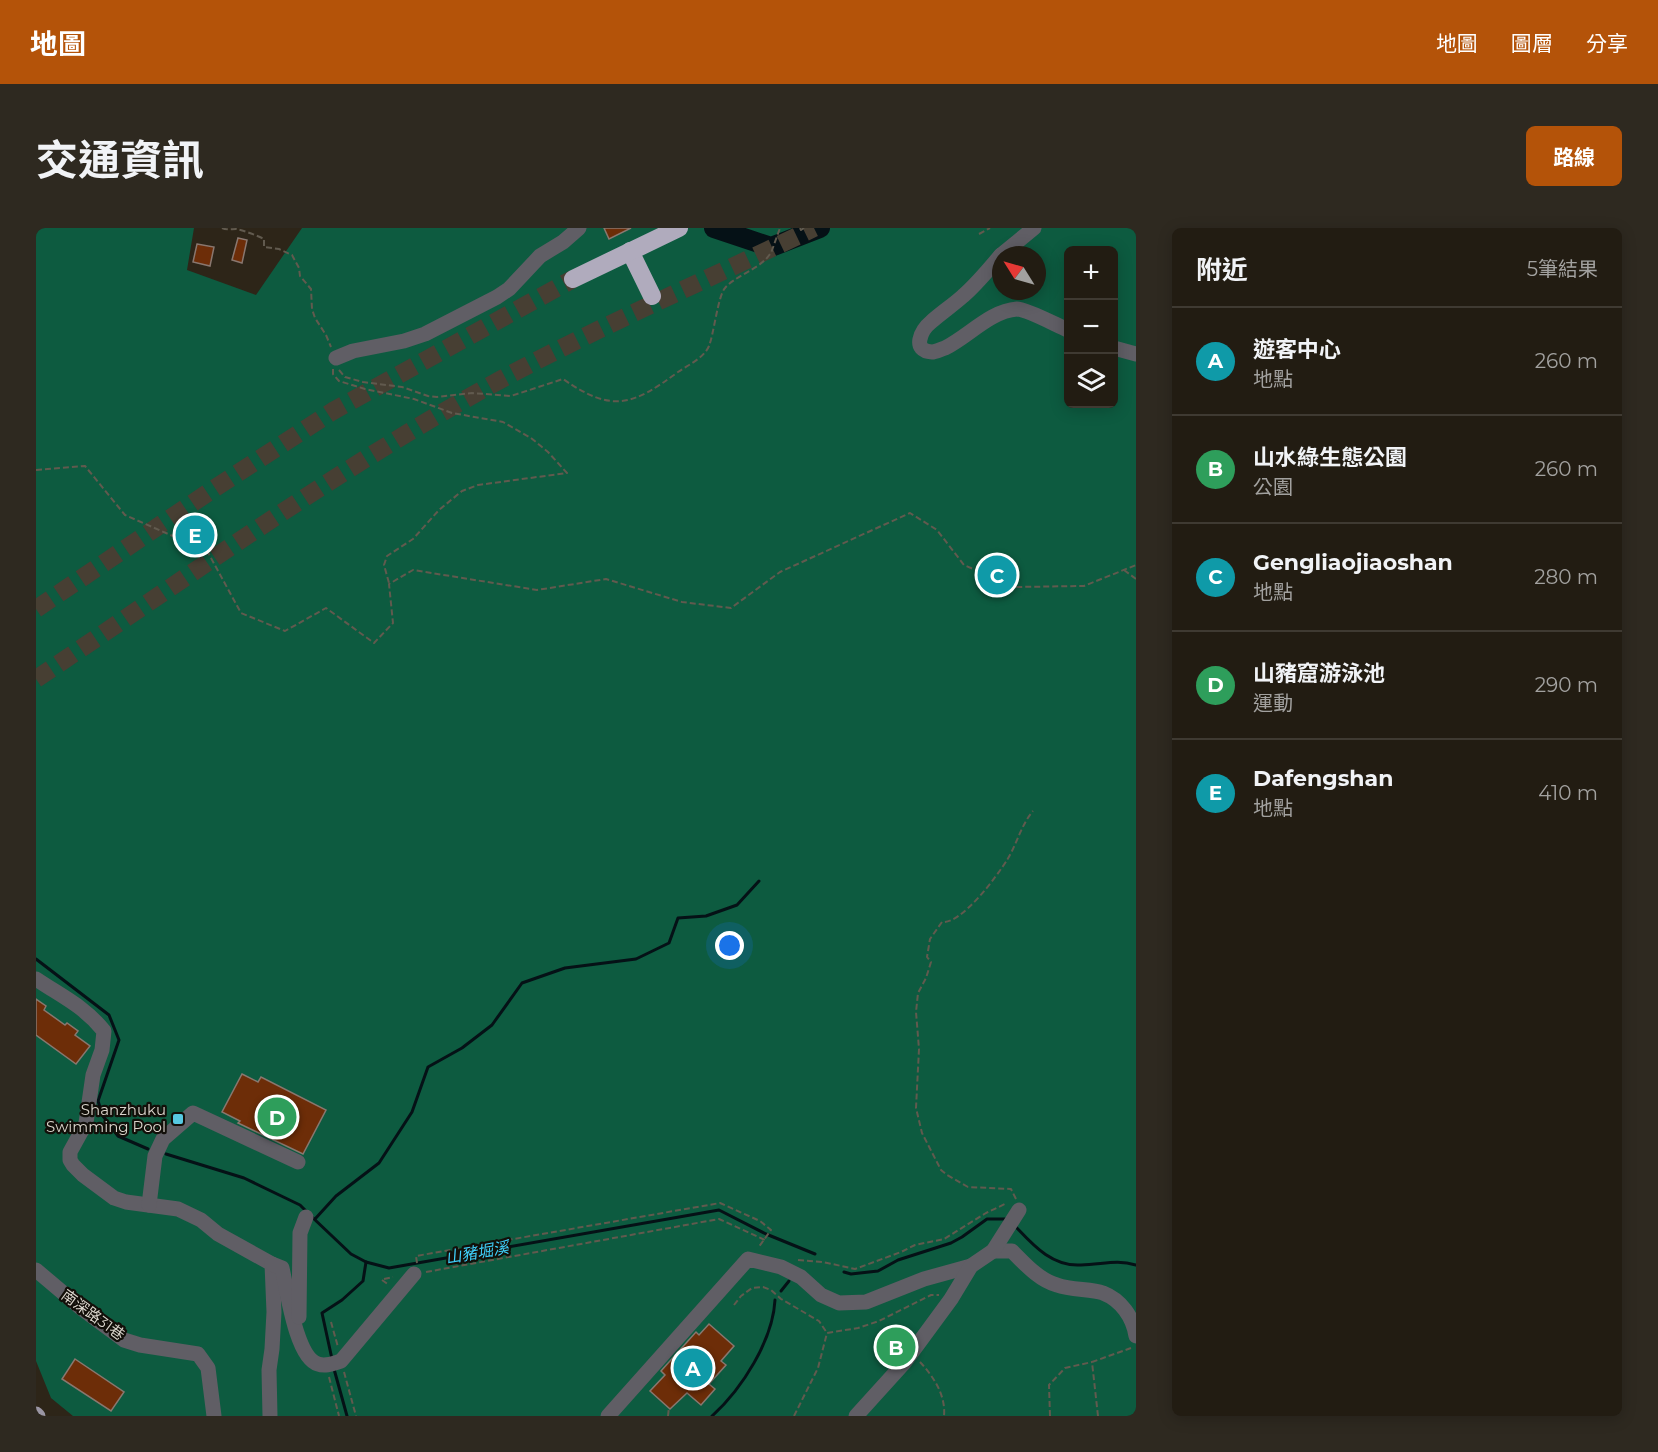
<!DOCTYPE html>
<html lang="zh-TW">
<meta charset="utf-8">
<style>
:root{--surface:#221c12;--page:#2e2920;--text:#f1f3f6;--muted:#a2a19f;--line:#3f3a32;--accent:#b45309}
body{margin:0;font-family:Montserrat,"Noto Sans TC",sans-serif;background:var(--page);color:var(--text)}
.controls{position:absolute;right:18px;top:18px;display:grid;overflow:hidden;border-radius:9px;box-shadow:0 3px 15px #0003}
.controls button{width:54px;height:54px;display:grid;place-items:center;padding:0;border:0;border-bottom:2px solid var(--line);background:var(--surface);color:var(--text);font:30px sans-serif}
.compass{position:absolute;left:956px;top:18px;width:54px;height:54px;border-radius:50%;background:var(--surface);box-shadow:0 3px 15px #0003;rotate:307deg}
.you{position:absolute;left:694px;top:718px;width:21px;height:21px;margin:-15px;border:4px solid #fff;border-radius:50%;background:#1a73e8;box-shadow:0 0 0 9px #1a73e833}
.badge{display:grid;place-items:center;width:39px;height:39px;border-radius:50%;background:var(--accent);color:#fff;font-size:20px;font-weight:700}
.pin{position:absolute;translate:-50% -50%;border:3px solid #fff;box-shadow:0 2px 6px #0006}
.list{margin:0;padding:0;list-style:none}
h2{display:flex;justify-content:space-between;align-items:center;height:78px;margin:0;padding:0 24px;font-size:26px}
h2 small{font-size:20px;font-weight:400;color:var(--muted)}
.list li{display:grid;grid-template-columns:39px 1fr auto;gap:18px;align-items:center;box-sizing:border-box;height:108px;padding:0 24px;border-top:2px solid var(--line)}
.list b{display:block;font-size:22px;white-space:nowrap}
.list p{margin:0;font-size:20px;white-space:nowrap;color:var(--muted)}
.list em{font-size:20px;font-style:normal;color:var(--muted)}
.icon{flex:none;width:33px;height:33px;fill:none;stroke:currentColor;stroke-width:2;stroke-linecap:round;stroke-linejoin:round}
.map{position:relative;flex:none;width:1100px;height:1188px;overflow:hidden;border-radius:9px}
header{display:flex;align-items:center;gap:36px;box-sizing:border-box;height:84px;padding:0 30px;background:var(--accent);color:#fff}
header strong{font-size:28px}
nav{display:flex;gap:33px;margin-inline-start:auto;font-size:21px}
.intro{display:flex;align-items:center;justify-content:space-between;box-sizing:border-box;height:144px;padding:0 36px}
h1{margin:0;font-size:42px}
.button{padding:15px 27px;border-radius:9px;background:var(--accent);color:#fff;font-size:21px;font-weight:700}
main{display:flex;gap:36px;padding:0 36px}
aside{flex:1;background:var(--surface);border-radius:9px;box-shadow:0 3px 15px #0003}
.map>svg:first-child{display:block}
.green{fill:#0d5b40;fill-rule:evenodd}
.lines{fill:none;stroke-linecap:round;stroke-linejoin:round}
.stream{stroke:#051116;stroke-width:3}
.river{stroke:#051116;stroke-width:20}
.building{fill:#6d2d08;stroke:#89776f;stroke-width:1.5}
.highway-tunnel{stroke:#473f33;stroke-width:18;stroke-dasharray:18 9;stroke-linecap:butt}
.path{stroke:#615a4e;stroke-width:2;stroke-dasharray:6 3;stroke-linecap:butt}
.minor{stroke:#605e65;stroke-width:15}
.major{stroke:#9a96a4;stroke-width:15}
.highway{stroke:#b0abbd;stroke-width:18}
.poi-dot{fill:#56c9e1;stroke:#120f09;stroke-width:2}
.labels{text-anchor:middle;stroke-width:4.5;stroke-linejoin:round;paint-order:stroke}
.poi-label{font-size:15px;fill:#dad5cc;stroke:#120f09;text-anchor:end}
.street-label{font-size:15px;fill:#dad5cc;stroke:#120f09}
.water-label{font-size:16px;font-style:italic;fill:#3fd0fb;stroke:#120f09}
</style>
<header>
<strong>地圖</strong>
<nav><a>地圖</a><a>圖層</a><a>分享</a></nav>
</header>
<div class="intro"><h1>交通資訊</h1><a class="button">路線</a></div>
<main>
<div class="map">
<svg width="1100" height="1188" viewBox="0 0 1100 1188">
<rect width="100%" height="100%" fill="#2d2518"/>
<path class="green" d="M 0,0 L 158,0 L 151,42 L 220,67 L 266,0 L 1100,0 L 1100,1188 L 37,1188 L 15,1170 L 0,1133 ZM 1032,22 L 1078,22 L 1078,176 L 1032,176 ZM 965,27 L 1001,27 L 1001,63 L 965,63 Z"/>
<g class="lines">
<g class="stream">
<polyline points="0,731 73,787 83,812 62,873 67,888 82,908 112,921"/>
<polyline points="130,926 208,950 264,977 271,984"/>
<polyline points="276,989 315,1026 330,1034 353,1040 683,982 730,1006 779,1026"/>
<polyline points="279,991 300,968 343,935 376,884 392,839 426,820 456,797 486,755 529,740 600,731 633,715 642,690 670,688 701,677 723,653"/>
<path d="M 979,998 C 997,1017 1016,1039 1045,1037 C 1065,1037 1080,1031 1100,1037"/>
<polyline points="808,1044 815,1046 842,1043 862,1032 915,1015 926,1009 951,991 970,991"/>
<polyline points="745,1063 753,1053"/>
<polyline points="296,1131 286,1085 306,1072 327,1053 330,1034"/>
<polyline points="298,1141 311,1188"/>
<path d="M 676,1188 C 706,1161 737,1112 739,1072"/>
</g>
<polyline class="river" points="678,0 735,19 784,0"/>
</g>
<g class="building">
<polygon points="568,0 595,0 573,11"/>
<polygon points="202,10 211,12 206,35 196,32"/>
<polygon points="161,16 178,19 174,38 157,34"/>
<polygon points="0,771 10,778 8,782 29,797 31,795 42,803 39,807 54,818 40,836 0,807"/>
<polygon points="206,846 222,854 225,849 290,882 267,926 202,895 204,893 186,884"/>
<polygon points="673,1096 698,1118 685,1133 690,1137 673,1156 679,1161 665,1177 651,1165 634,1181 614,1163 629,1147 625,1143 660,1104 663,1107"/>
<polygon points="39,1131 88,1164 75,1183 26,1151"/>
</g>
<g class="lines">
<g class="highway-tunnel">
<polyline points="0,381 173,264 297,183 537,51"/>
<path d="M 0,451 C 152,349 302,240 464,152 C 566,97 673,51 778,0"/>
</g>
<g class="path">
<path d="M 186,0 C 190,2 195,1 200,1 C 207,2 222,8 228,11 L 228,19 L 243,21 L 256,27 L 263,40 L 264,48 L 275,61 L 276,81 L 279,90 L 290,107 L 295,119"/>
<polyline points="764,0 765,2 768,0"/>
<polyline points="943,6 954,0"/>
<polyline points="297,141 297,146 303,153 329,161 378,171 416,185 467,194 495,210 512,224 531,245 442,257 426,263 403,282 377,311 351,328 348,337 353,355"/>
<path d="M 303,142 L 309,149 L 327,154 L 366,159 L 392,168 L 401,169 L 436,165 L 475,168 L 527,151 C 576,185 596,178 642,144 C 652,137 668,130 673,118 C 678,105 682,68 689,60 C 698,49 718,43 730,31 L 735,25 L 744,0"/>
<polyline points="0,242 49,238 89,287 139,309 163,308 205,385 249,403 290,380 338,415 357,395 353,356 377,342 501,362 570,351 646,374 695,380 744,344 874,285 901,302 928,337 979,359 1048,358 1100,337"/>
<polyline points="1088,342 1100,351"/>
<path d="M 980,971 L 975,961 L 932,959 L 911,947 L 905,942 L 886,905 L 880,880 L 883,821 L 880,784 L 882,765 L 890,750 L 895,734 L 891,729 L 894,711 L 906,694 C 926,696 961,648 971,632 C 981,616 985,597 997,583"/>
<polyline points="762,1032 787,1034 819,1041 865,1024 879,1017 908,1011 950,985 971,975"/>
<polyline points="381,1035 380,1028 684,975 724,993 735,1002 722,1020"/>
<polyline points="390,1044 683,991 729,1012"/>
<polyline points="348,1051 357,1049"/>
<polyline points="346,1052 353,1057"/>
<polyline points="698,1077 705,1068 716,1060 727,1059 735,1062 745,1071 783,1093 791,1105"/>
<polyline points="295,1094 302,1119"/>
<path d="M 884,1134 C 897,1148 910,1167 908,1188"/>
<polyline points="308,1144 320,1188"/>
<polyline points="293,1149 303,1188"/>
<polyline points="632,1188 633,1179"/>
<polyline points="758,1188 782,1140 791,1105 822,1100 843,1093 895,1067 903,1067"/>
<polyline points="1014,1188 1013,1157 1029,1140 1056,1134"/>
<polyline points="1062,1188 1056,1134 1095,1120"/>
</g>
<g class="minor">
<path d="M 965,27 C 953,41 941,56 927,68 C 917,77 905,85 895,94 C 885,102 875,123 896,124 C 900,124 905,121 909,120 C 933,108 954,83 981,81 C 991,81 1022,98 1032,102"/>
<polyline points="965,27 998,0"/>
<polyline points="1078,120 1100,126"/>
<polyline points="300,130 317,123 368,113 389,106 461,69 473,61 504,28 527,14 543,0"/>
<path d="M 0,751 C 25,768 48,778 68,803 L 66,822 L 57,847 L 50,895 L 34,924 L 34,932 L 37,937 L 47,947 L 78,970 L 90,974 L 142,981 L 165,992 L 182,1006 L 236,1036 L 238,1084 L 236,1121 L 233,1142 L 234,1188"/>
<polyline points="113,977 119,928 127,911 157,885 262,934"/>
<path d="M 957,1023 L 976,1023 C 989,1036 1003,1052 1021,1057 C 1035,1062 1055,1061 1067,1065 C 1085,1072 1097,1089 1100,1108"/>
<path d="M 236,1036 L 246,1040 C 251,1061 260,1130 282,1136 C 290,1139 298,1135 305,1133 L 378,1046"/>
<polyline points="0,1042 45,1080 88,1112 104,1117 162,1126 172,1140 178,1188"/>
<polyline points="263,1089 264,1005 270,989"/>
<polyline points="572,1188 712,1031 745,1039 765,1049 785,1067 803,1075 830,1074 888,1051 935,1038"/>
<polyline points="820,1188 868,1135 915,1071 935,1038 957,1023 983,982"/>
</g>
<polyline class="major" points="0,1186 2,1188"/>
<g class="highway">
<polyline points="594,23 616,68"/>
<polyline points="537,51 643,0"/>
</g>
</g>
<rect class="poi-dot" x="136" y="885" width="12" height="12" rx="3"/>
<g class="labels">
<g class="poi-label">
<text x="130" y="887">Shanzhuku<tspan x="130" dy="17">Swimming Pool</tspan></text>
</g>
<g class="street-label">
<text transform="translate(57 1087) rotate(36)" y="5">南深路31巷</text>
</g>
<g class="water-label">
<text transform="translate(441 1024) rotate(-10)" y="6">山豬堀溪</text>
</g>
</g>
</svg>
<div class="controls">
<button>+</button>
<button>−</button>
<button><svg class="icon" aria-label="layers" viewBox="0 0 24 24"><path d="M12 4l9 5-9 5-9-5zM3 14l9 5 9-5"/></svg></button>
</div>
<svg class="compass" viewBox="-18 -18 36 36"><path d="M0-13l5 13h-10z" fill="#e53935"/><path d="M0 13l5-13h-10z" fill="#a2a19f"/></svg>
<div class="you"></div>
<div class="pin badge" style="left:657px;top:1140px;background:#0f9aa8">A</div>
<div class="pin badge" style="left:860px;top:1119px;background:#2e9e5b">B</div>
<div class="pin badge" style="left:961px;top:347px;background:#0f9aa8">C</div>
<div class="pin badge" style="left:241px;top:889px;background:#2e9e5b">D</div>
<div class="pin badge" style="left:159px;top:307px;background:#0f9aa8">E</div>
</div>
<aside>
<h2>附近<small>5筆結果</small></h2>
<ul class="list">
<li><span class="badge" style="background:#0f9aa8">A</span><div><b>遊客中心</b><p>地點</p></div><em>260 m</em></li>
<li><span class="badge" style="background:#2e9e5b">B</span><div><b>山水綠生態公園</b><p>公園</p></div><em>260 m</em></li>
<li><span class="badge" style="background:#0f9aa8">C</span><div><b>Gengliaojiaoshan</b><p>地點</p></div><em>280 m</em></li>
<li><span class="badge" style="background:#2e9e5b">D</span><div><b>山豬窟游泳池</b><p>運動</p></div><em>290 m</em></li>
<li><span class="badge" style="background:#0f9aa8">E</span><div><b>Dafengshan</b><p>地點</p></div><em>410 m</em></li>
</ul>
</aside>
</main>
